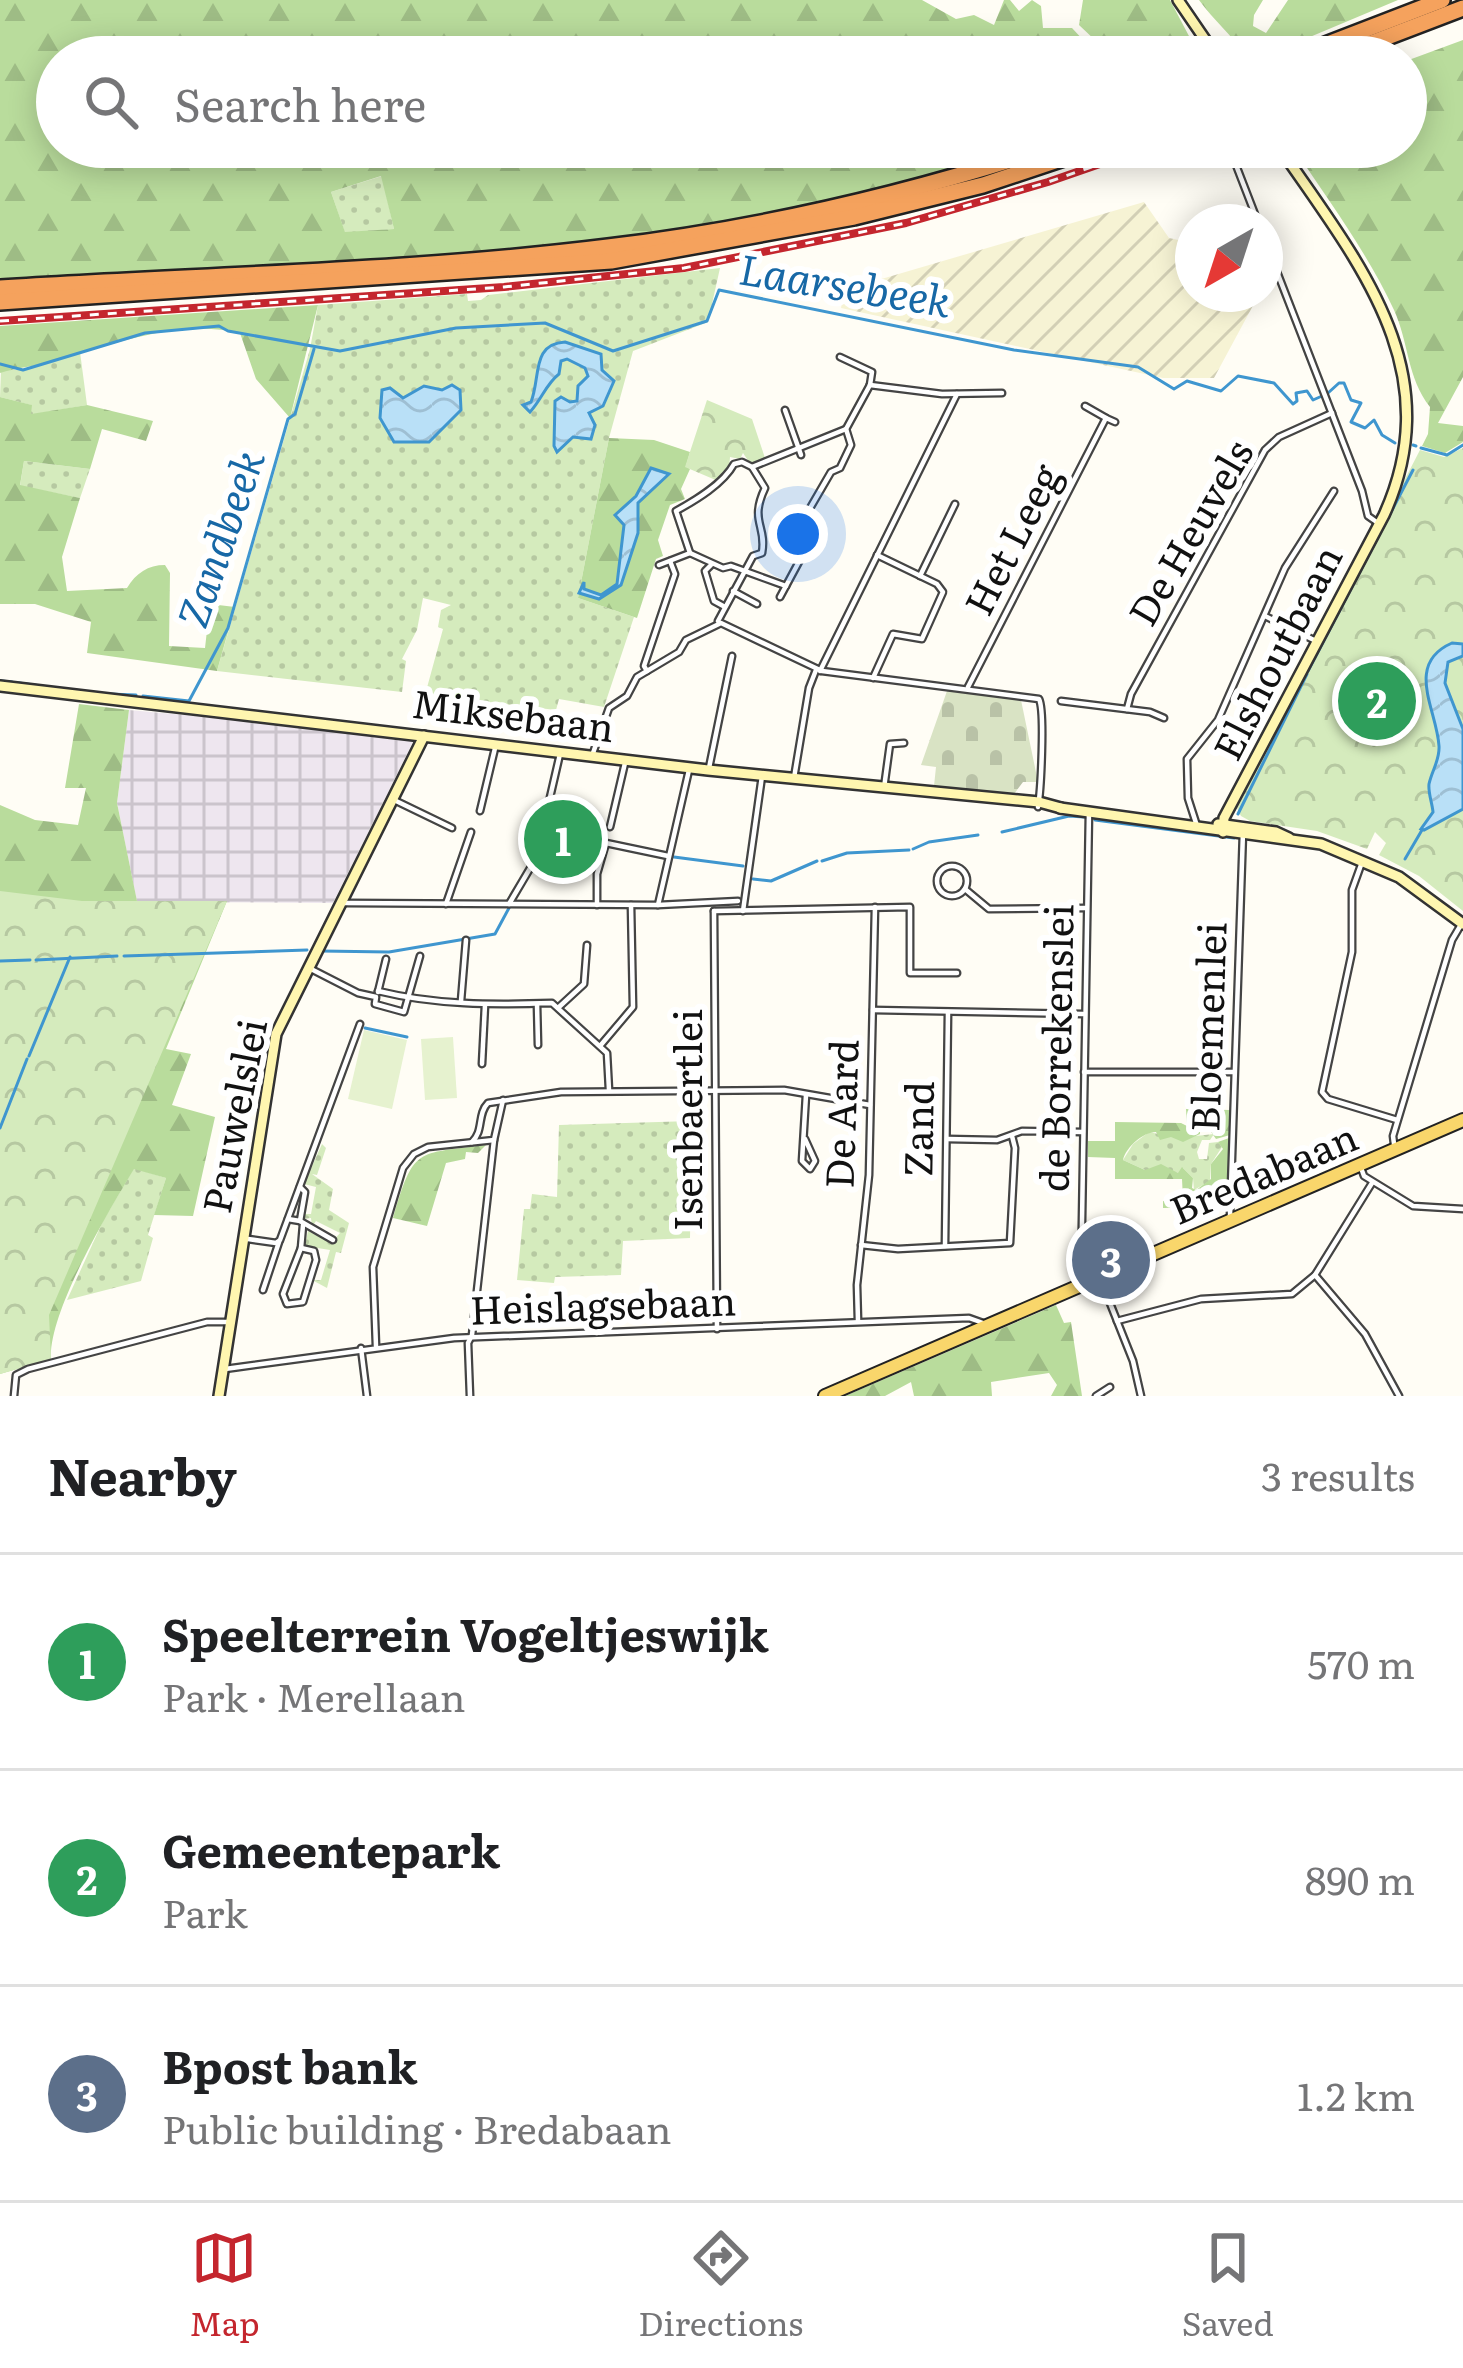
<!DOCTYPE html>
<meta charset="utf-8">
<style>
:root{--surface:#fff;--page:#f6f6f6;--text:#202124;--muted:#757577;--line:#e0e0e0;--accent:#c4262e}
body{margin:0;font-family:Literata,serif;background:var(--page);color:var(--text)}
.compass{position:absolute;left:1175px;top:204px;width:108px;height:108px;border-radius:50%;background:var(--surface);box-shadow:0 6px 30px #0003;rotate:219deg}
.you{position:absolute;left:798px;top:534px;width:42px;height:42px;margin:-30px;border:9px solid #fff;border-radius:50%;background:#1a73e8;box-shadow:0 0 0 18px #1a73e833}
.badge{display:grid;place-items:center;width:78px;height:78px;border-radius:50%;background:var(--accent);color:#fff;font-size:39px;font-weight:700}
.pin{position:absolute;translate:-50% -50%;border:6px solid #fff;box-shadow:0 3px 12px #0006}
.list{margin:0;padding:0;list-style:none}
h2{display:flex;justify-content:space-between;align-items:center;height:156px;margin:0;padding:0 48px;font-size:51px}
h2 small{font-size:39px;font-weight:400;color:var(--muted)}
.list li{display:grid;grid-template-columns:78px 1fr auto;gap:36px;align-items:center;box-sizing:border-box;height:216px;padding:0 48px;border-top:3px solid var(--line)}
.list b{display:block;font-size:45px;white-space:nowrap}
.list p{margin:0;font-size:39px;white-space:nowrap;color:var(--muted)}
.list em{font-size:39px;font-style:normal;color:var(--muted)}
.icon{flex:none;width:66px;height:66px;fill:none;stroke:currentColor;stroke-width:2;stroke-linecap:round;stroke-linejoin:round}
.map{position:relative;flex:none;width:1463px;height:1396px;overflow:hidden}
.search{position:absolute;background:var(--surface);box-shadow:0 6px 30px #0003;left:36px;right:36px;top:36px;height:132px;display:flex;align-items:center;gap:30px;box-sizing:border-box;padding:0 42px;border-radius:66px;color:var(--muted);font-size:45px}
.sheet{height:804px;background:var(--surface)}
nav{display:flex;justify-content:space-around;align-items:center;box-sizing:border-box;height:168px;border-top:3px solid var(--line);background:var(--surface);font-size:33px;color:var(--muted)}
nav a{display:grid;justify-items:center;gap:6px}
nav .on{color:var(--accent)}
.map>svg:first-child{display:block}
.industrial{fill:url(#industrial-grid)}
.farmland{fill:url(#farmland-furrows)}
.grass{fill:url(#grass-dots)}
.forest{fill:url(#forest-firs);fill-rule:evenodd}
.cemetery{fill:url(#cemetery-stones)}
.park{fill:url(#park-crowns)}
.pitch{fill:#e6f2cf}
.water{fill:url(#water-waves);stroke:#3f96cf;stroke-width:3}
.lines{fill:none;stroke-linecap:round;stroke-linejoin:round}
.stream{stroke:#3f96cf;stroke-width:3}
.street-casing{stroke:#444;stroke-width:9}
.secondary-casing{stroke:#333;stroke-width:14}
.primary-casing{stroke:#222;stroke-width:16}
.highway-casing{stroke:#222;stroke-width:20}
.street{stroke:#fff;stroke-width:4.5}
.secondary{stroke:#fff6b0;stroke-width:9}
.primary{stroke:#f9d66b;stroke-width:12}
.highway{stroke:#f5a25d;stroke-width:15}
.rail-casing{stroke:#c4262e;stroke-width:8}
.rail{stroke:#fff;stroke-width:3;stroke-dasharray:9;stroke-linecap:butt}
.labels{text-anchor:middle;stroke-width:12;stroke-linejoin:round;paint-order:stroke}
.street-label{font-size:39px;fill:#111;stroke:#fff}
.water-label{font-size:42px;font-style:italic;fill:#1768a6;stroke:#fff}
</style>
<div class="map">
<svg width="1463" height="1396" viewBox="0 0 1463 1396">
<defs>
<pattern id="industrial-grid" width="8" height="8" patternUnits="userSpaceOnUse" patternTransform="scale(3)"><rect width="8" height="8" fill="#eee6ef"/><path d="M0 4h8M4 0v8" fill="none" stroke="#cbc4cc"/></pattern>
<pattern id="farmland-furrows" width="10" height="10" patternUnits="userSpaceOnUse" patternTransform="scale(3)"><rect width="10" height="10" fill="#f6f3d4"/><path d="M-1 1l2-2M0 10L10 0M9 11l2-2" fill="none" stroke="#d2cfb5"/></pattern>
<pattern id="grass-dots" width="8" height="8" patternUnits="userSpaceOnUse" patternTransform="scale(3)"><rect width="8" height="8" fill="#d5ebbd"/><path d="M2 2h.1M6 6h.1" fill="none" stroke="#b6c8a1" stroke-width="1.8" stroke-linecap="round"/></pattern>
<pattern id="forest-firs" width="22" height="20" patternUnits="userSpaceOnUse" patternTransform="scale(3)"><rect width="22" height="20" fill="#b9dc9c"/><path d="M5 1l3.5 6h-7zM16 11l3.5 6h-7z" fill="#9ebc85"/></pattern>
<pattern id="cemetery-stones" width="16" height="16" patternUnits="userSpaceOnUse" patternTransform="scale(3)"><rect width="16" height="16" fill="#d9e3c4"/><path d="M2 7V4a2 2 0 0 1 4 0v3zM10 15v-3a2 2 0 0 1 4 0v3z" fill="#b9c2a7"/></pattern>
<pattern id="park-crowns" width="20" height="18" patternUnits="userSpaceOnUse" patternTransform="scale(3)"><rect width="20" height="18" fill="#d5ebbd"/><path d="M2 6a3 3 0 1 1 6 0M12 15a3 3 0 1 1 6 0" fill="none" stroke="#b6c8a1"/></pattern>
<pattern id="water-waves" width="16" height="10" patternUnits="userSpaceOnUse" patternTransform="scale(3)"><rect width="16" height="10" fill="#b9e0f7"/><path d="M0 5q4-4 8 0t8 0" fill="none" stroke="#9ebfd3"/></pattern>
</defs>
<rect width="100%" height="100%" fill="#fffdf5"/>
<polygon class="industrial" points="129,710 185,715 414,740 333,903 137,902 117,803"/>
<polygon class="farmland" points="1144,202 1169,238 1193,243 1193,294 1246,294 1256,300 1214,378 1163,378 841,308 844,290"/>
<g class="grass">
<polygon points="382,176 394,229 345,233 331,192"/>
<polygon points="720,268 708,322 633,351 609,438 578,598 634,617 604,707 559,699 556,710 425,695 443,629 438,627 441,610 451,605 423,598 417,630 402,659 406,661 402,692 217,671 310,349 318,305 467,294 468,301 481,300 488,295"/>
<polygon points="80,352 87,405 30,415 31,405 0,397 1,370 23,370"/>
<polygon points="24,461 90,469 80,498 20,486"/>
<polygon points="692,1121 690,1238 623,1241 621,1275 555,1277 554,1283 517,1280 524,1209 530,1209 532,1194 557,1197 559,1125"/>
<polygon points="1149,1132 1177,1138 1214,1134 1210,1140 1202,1140 1197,1152 1199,1159 1207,1159 1209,1143 1218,1142 1222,1147 1211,1164 1210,1181 1194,1190 1193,1178 1183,1168 1179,1173 1145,1170 1123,1160 1133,1144"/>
<polygon points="322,1144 326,1148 317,1175 312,1174 333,1189 329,1210 349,1223 341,1253 336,1252 327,1288 312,1280 321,1280 330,1250 305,1246 308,1231 331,1243 340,1233 316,1221 312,1227 311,1218 303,1219 304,1214 311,1214 316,1187 304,1184"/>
<polygon points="134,1168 166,1178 148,1235 153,1238 141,1281 67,1300 103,1221"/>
</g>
<g class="forest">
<path d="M 0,0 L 922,0 L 956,19 L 974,15 L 994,25 L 1004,0 L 1010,0 L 1019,11 L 1032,0 L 1041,6 L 1043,28 L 1072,28 L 1099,57 L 57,57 L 57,147 L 335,147 L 336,160 L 362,147 L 1037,147 C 702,258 349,264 0,283 ZM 381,176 L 394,229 L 345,232 L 331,192 Z"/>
<polygon points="1083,0 1170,0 1200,57 1104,57 1097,42 1079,25"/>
<path d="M 1199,0 L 1263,0 L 1254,15 L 1253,26 L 1266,33 L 1288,0 L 1398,0 L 1262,57 L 1245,57 C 1233,35 1214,21 1199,0 Z"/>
<path d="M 1463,40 L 1463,377 L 1438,423 L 1463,426 L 1463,442 L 1445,453 L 1422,446 L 1428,434 L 1430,407 C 1407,378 1409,343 1394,310 C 1367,252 1328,200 1293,147 L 1406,147 L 1406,61 Z"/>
<path d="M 318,305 L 290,418 L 256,379 L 240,333 C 179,319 116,343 55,361 C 37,366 15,368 0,373 L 0,326 Z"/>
<path d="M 0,397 L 32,405 L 31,414 L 87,405 L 153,421 L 146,441 L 102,429 L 90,469 L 24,461 L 20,485 L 80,498 L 62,557 L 67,591 L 127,588 C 136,573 148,565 165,565 L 170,573 L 169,646 L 205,648 L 210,604 L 235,607 L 217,671 L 87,653 L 91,622 L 35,604 L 0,604 Z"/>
<polygon points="609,438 654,440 690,452 686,466 690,469 681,489 685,499 670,505 658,540 663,556 656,559 637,618 578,598"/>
<path d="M 79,704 L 129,710 L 117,803 L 137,901 L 227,901 L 166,1049 L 191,1054 L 172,1105 L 215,1117 L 193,1216 L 154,1215 L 166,1178 L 134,1169 C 108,1212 48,1313 51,1359 L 0,1374 L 0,805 L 35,820 L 78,825 L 86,788 L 65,788 Z"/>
<path d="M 1186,1109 L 1230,1110 L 1230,1135 L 1216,1139 L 1209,1129 L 1200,1130 L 1200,1134 L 1183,1142 L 1171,1137 L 1160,1140 L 1156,1132 C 1143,1132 1126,1147 1123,1160 L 1145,1170 L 1161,1164 L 1178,1173 L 1182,1167 L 1193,1178 L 1192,1188 L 1196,1190 L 1211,1179 L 1211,1164 L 1223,1149 L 1218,1142 L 1229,1138 L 1228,1186 C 1199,1188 1191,1209 1163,1208 L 1163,1201 L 1183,1200 L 1182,1179 L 1115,1179 L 1115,1158 L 1088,1157 L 1088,1141 L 1115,1141 L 1115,1122 L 1181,1123 L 1187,1126 Z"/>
<path d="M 486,1145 L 478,1153 L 466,1152 L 465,1159 L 446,1163 L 427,1226 L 393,1218 C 414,1147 415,1154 486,1145 Z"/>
<polygon points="1056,1305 1064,1323 1071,1322 1082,1396 1051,1396 1057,1385 1049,1373 991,1382 992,1396 914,1396 911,1382 885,1396 845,1396"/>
</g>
<polygon class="cemetery" points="947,691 1021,700 1038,782 1023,782 1014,794 934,786 936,767 921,765"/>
<g class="park">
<polygon points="707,400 752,419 765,458 751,465 743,453 740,459 730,457 729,469 718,481 685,467"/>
<polygon points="1463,448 1463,911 1419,876 1379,855 1386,843 1375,832 1367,849 1317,831 1250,821 1241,816 1236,806 1420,450 1444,457"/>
<polygon points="0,891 82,901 227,901 49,1315 51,1359 0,1374"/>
</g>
<g class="pitch">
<polygon points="364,1030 407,1040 392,1109 348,1099"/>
<polygon points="453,1037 457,1098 425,1100 421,1039"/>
</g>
<g class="water">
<path d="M 565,342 L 601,354 L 602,370 L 614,381 L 603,406 L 589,413 L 595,425 L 591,439 L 573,437 L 557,452 L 554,446 L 555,401 L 561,397 L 570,402 L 577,401 L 578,386 L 588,376 L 585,368 L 567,359 L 561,361 L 559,374 C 546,384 542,399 530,412 L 523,405 L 531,402 C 541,377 531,344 565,342 Z"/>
<polygon points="452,385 460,390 461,410 429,442 394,442 380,418 382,390 390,388 403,398 424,386 442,390"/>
<polygon points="651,468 669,474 638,503 638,533 621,585 599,599 579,593 584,582 584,589 601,595 617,584 624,525 615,515 636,496"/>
<path d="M 1452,643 L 1463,644 L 1463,656 L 1448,662 L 1445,683 L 1463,729 L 1463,809 L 1424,830 L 1421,829 L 1433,812 C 1432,802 1428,793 1429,784 C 1432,770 1440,760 1439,746 C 1437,710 1404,664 1452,643 Z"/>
</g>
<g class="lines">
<g class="stream">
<polyline points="0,364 23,370 145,333 219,326 228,331 340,351 456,328 545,323 613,351 707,321 719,290 1014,350 1138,367 1174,389 1187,381 1221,391 1238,376 1274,383 1293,404 1297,401 1296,393 1307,391 1313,400 1322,396"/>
<polyline points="1328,393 1339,383 1344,383 1351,400 1361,403 1351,422 1365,428 1374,420 1382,435 1395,443"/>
<polyline points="1413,445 1416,446"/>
<polyline points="1421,448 1447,455 1463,445"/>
<polyline points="1308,671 1413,470"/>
<polyline points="0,681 12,682"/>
<polyline points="19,683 63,689"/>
<polyline points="108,694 136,695"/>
<polyline points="143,696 189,701 228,628 288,419 295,414 314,349"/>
<polyline points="1238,814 1307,674"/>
<polyline points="1095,820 1234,838"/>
<polyline points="1002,832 1069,816 1084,817"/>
<polyline points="913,849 929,842 978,835"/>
<polyline points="674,857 743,866"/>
<polyline points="1405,859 1422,830"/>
<polyline points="822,861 847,853 909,850"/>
<polyline points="753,879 771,881 817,861"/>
<polyline points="321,951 389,952 495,934 509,908"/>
<polyline points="124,956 307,950"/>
<polyline points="36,960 117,956"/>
<polyline points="0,961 30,960"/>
<polyline points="365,1028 407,1037"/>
<polyline points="29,1056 70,957"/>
<polyline points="0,1128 27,1059"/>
</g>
<defs>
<g id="street">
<polyline points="1229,147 1258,222"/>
<polyline points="1265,241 1362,491 1368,516 1378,523"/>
<polyline points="840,357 872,372 870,385"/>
<polyline points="870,385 942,394 1002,393"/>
<polyline points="1085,406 1106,418"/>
<polyline points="785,410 801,455"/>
<polyline points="752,467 846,429"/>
<path d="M 690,553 L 676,511 C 696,500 723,484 734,464 L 742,462 L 752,467 L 765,488 C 749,522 767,525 762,553 L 753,556 L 718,621"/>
<polyline points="659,565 690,553 723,568 731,566 786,586"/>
<polyline points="711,565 705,571 714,601 725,607"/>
<polyline points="920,576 955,504"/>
<polyline points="733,591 757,604"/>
<polyline points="780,597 801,558 801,549 808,532 802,522 831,472 840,468 851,445 846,429 870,385"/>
<polyline points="1265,616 1318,642"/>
<polyline points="647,671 644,666 675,574 670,561"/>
<polyline points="820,671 957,394"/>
<polyline points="873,678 893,634 922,639 943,592 937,584 877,555"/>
<polyline points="968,687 1106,418 1115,422"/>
<polyline points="1061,701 1150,712 1164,718"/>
<polyline points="1127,709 1131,694 1265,450 1279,437 1332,413"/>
<path d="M 593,753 L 609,708 L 627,696 L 637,677 L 679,652 L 686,640 L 721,623 L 822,671 L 1039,699 C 1045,711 1041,789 1038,807"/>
<polyline points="709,768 732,656"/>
<polyline points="794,778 809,688 816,670"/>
<polyline points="884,788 890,744 904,743"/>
<polyline points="392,799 452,828"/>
<polyline points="480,811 496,744"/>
<polyline points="545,819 560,754"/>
<polyline points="1197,826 1188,798 1187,759 1218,720 1285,568 1334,491"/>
<polyline points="610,827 625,763"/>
<polyline points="1361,865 1352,890 1352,952 1322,1092 1328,1099 1397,1120"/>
<circle cx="952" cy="881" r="15"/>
<polyline points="965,889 989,909 1086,908"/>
<polyline points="345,903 658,905 738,901"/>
<polyline points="446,904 471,832"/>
<polyline points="509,904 532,865 540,838"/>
<polyline points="597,905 597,874 606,843 668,856"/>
<polyline points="658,905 689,770"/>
<polyline points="714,911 717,1329"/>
<polyline points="714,911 910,907 910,973 957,973"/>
<polyline points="743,911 762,776"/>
<polyline points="313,970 358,993 376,997 375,1004 404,1012 420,956"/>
<path d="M 378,991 C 435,1005 493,1005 552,1003 L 607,1053 L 609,1090"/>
<polyline points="378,992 386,959"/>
<polyline points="461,1001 466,940"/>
<polyline points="537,1004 538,1045"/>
<polyline points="559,1007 584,984 587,945"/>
<polyline points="873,1010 1083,1014"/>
<polyline points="600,1046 633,1007 631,905"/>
<polyline points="482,1064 485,1005"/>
<polyline points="1084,1072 1234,1072"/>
<polyline points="805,1139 815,1161 810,1169 802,1161 806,1095"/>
<polyline points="947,1139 997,1140 1022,1131 1083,1132"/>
<path d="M 472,1142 C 484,1131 477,1114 488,1103 L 561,1092 L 784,1090 L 870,1105"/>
<polyline points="1394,1144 1393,1136 1452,940 1462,923"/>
<polyline points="1360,1165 1364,1176 1413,1206 1463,1209"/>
<polyline points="1230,1216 1243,832"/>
<polyline points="288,1219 300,1221 305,1192 300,1187"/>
<polyline points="300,1221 333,1240"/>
<polyline points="248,1239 276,1243 280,1240 360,1024"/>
<polyline points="861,1245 898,1249 1010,1243 1015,1148 1012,1136"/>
<polyline points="945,1246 948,1012"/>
<polygon points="301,1248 314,1251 316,1260 303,1302 287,1304 283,1294"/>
<polyline points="301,1248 303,1225"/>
<polyline points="1315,1275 1365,1334 1399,1396"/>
<polyline points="1100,1278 1133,1361 1141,1396"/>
<polyline points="1081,1279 1089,811"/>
<polyline points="263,1290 279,1242"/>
<polyline points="858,1321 857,1285 869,1175 875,907"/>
<polyline points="1117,1321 1201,1299 1292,1294 1315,1275 1372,1183"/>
<polyline points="376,1346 373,1267 403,1168 414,1154 428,1147 494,1140 503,1100"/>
<polyline points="361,1348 367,1396"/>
<polyline points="225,1369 454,1338 969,1318 983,1323"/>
<polyline points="14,1396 16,1375 28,1369 207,1322 227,1322"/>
<polyline points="470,1396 468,1343 472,1335 494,1140"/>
<polyline points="1096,1396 1110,1387"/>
</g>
<g id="secondary">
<polyline points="1178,0 1217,57"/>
<polyline points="0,686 708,770 1039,802 1061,808"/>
<polyline points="1060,808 1321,844 1399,877 1463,924"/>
<polyline points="1218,824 1276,832 1289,838"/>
<path d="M 1223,832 L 1224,818 L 1384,515 C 1450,370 1358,262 1279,147"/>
<polyline points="219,1396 276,1034 424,736"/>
</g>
<polyline id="primary" points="825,1396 1463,1120"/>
<g id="highway">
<polyline points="1294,57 1442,0"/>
<polyline points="1335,57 1463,8"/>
<path d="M 0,288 C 202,275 407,272 608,247 C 757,229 908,194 1051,147"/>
<polyline points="0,302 611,261 854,217 983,185 1097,147"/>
</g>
</defs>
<use href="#street" class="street-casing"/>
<use href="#secondary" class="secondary-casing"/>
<use href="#primary" class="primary-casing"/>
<use href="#highway" class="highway-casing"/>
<use href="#street" class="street"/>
<use href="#secondary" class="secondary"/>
<use href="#primary" class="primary"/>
<use href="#highway" class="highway"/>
<defs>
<polyline id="rail" points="0,321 504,287 684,268 906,223 1048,182 1149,147"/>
</defs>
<use href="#rail" class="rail-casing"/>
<use href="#rail" class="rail"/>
</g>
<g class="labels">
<g class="street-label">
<text transform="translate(1191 533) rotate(-60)" y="14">De Heuvels</text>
<text transform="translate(1013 540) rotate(-63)" y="14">Het Leeg</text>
<text transform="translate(1278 653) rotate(-63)" y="14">Elshoutbaan</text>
<text transform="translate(513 716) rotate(7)" y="14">Miksebaan</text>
<text transform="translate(1209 1027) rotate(-88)" y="14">Bloemenlei</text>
<text transform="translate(1057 1048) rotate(-89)" y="14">de Borrekenslei</text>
<text transform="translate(842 1114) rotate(-88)" y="14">De Aard</text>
<text transform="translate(235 1116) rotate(-79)" y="14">Pauwelslei</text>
<text transform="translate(688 1120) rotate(-90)" y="14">Isenbaertlei</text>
<text transform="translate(919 1129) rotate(-89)" y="14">Zand</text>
<text transform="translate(1264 1174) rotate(-23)" y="14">Bredabaan</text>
<text transform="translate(603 1306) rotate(-2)" y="14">Heislagsebaan</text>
</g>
<g class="water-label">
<text transform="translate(845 286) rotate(9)" y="15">Laarsebeek</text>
<text transform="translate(221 539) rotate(-71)" y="15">Zandbeek</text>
</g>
</g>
</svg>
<svg class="compass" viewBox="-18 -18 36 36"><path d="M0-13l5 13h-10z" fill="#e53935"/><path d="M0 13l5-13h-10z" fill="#757577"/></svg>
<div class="you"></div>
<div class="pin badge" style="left:563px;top:839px;background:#2e9e5b">1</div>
<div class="pin badge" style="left:1377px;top:701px;background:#2e9e5b">2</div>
<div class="pin badge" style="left:1111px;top:1260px;background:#5c6f8a">3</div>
<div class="search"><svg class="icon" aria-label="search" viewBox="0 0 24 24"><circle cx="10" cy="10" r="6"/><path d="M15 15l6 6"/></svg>Search here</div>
</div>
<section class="sheet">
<h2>Nearby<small>3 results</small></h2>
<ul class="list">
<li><span class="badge" style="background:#2e9e5b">1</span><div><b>Speelterrein Vogeltjeswijk</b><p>Park · Merellaan</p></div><em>570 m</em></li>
<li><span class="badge" style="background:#2e9e5b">2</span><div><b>Gemeentepark</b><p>Park</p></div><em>890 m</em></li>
<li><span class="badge" style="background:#5c6f8a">3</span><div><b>Bpost bank</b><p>Public building · Bredabaan</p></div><em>1.2 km</em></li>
</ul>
</section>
<nav>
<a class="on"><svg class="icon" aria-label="map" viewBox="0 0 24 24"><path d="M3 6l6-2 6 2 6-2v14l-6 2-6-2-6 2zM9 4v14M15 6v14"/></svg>Map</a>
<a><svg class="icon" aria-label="directions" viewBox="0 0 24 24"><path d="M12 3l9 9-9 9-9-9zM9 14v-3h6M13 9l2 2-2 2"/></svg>Directions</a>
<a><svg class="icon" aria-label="saved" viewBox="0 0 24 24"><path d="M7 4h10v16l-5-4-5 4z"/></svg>Saved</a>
</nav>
